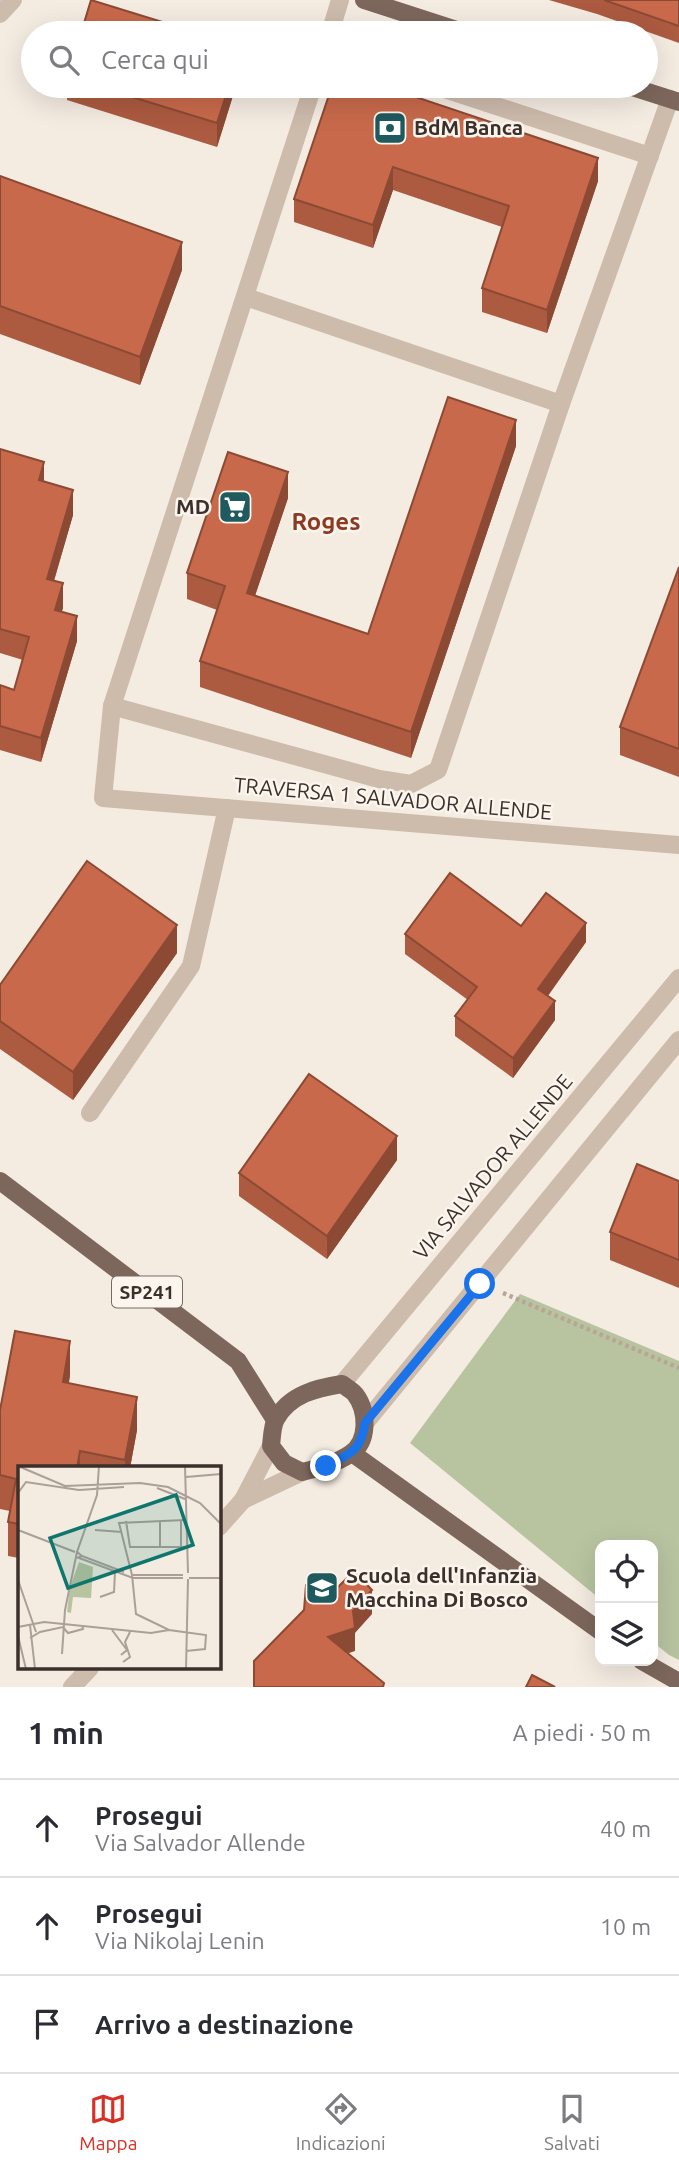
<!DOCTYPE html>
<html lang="it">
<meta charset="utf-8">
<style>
:root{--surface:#fff;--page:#f7f7f7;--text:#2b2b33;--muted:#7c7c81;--line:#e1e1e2;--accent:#d93025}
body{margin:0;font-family:Ubuntu,sans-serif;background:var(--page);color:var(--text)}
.controls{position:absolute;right:21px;bottom:21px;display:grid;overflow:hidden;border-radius:14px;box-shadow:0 7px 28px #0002}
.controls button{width:63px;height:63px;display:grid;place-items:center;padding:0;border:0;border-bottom:2px solid var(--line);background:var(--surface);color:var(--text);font:35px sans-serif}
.stop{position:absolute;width:21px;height:21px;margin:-16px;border:5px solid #1a73e8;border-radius:50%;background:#fff}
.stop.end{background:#1a73e8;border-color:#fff;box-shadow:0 2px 7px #0008}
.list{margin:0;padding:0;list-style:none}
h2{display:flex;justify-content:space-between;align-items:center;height:91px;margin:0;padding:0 28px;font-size:30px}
h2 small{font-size:23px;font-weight:400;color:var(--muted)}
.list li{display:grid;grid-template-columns:46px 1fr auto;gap:21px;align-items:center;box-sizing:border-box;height:98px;padding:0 28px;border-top:2px solid var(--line)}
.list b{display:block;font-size:26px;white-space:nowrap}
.list p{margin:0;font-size:23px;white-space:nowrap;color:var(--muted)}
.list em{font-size:23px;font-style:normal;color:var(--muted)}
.icon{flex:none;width:38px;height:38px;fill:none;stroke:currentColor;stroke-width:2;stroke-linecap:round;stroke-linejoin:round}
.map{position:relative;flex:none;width:679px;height:1687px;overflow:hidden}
.search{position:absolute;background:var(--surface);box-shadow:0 7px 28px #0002;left:21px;right:21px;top:21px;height:77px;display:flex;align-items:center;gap:18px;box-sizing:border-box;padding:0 24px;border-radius:38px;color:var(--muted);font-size:26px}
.sheet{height:385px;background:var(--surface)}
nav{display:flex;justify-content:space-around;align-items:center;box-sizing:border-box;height:98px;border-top:2px solid var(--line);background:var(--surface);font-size:19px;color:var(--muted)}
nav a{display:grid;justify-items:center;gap:4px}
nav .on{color:var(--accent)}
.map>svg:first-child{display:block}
.green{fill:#b8c4a0}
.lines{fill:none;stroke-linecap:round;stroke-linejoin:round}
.path{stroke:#b9a596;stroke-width:4.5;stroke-dasharray:3.5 3.5;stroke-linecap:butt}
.minor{stroke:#cdbbac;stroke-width:18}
.major{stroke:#7d675c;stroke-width:18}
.wall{fill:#ac5a40}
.shaded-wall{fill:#8c4a34}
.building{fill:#c8694b;stroke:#8c4a34;stroke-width:2}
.route{stroke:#1a73e8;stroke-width:9}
.labels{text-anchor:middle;stroke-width:5;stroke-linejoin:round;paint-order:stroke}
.shield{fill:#fbf5ee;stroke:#756b66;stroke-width:2}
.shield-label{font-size:19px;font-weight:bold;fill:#3b302b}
.poi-label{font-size:21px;font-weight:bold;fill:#3b302b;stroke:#fbf5ee;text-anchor:start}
.street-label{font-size:21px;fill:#3b302b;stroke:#fbf5ee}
.quarter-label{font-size:24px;font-weight:bold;fill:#8c3b22;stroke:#fbf5ee}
.inset-road{fill:none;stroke:#aaa098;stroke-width:2}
.view{fill:#0f766e;fill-opacity:0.15;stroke:#0f766e;stroke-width:3.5}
.inset-edge{fill:none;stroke:#3b302b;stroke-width:3.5}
</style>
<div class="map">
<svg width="679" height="1687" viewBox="0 0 679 1687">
<rect width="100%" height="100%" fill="#f4ebe1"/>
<polygon class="green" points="520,1294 679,1361 679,1660 669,1655 653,1642 653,1545 600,1545 600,1599 410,1443"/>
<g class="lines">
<polyline class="path" points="503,1293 679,1368"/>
<g class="minor">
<polyline points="0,14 13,0"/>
<polyline points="330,33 340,0"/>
<polyline points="313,86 112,706 103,798 679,845"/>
<polyline points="435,86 650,156"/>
<polyline points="246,297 561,404"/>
<polyline points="112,706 379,779 411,784 438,770 561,404 670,99"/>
<polyline points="90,1113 191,966 227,808"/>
<polyline points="342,1384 679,978"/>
<polyline points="365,1423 679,1040"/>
<polyline points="243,1500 302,1472"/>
<polyline points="219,1527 243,1500 271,1446"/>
<polyline points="72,1687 90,1668"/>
</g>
<g class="major">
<polyline points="364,0 466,33"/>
<polyline points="629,86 679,102"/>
<polyline points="0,1181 238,1361 275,1420"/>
<path d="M 342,1384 C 346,1387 351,1390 355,1394 C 368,1411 369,1442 350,1454 C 335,1464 319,1468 302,1472 L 284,1463 L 271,1446 C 272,1438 272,1426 276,1419 C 290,1394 317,1388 342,1384 Z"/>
<polyline points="352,1453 600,1631"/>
<polyline points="642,1661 679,1682"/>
</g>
</g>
<g class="wall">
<polygon points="549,0 679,0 679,43 597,14"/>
<polygon points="67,86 236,86 217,147 67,100"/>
<polygon points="332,86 598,181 547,333 482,312 482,288 502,227 393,190 373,248 294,222 294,199"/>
<polygon points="0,176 182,270 140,385 0,334"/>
<polygon points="516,446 411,758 200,687 200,661 217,610 187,599 187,573 288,498 255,596 368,634"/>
<polygon points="0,449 44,482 73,515 54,581 63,608 61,612 77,641 41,762 0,750 0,685 14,690 23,660 0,653"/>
<polygon points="679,567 679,777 620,755 620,727"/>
<polygon points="521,926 586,942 548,996 555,1020 513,1078 455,1036 455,1016 468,1000 405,954 405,934"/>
<polygon points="177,953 73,1100 0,1049 0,985"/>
<polygon points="397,1160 327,1259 239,1196 239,1173"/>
<polygon points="679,1181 679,1288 610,1260 610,1232"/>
<polygon points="70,1375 69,1383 137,1430 130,1468 19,1468 19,1558 8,1556 8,1522 10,1511 0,1509 0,1410"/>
</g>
<g class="shaded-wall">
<polygon points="229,86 236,86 217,147 217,123"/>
<polygon points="598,158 598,181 547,333 547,310"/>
<polygon points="393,167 393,190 373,248 373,225"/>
<polygon points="182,242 182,270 140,385 140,357"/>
<polygon points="516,420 516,446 411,758 411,732"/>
<polygon points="44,462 44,487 39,480"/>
<polygon points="288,472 288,498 247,619 247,593"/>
<polygon points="73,490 73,515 47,604 47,579"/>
<polygon points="63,583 63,608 55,634 55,610"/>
<polygon points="77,616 77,641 41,762 41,738"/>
<polygon points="586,923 586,942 538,1009 538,989"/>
<polygon points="177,925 177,953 73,1100 73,1072"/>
<polygon points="555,1001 555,1020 513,1078 513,1058"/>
<polygon points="397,1136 397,1160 327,1259 327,1236"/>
<polygon points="70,1341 70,1375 63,1415 63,1382"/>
<polygon points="137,1397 137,1430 130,1468 125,1468 125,1460"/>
<polygon points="80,1451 80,1468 77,1468"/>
<polygon points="372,1590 372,1614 355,1633 355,1651 328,1660 328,1637 353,1611"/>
</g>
<g class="building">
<polygon points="91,0 198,33 81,33"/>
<polygon points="604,0 679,0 679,26"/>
<polygon points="96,86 229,86 217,123"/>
<polygon points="332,86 383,86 598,158 547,310 482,288 509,206 393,167 373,225 294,199"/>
<polygon points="0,176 182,242 140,357 0,306"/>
<polygon points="448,397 516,420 411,732 200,661 225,586 187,573 228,452 288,472 247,593 368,634"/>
<polygon points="0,449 44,462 39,480 73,490 47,579 63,583 55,610 77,616 41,738 0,726 0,685 14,690 29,637 0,629"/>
<polygon points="679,567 679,749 620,727"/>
<polygon points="87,861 177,925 73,1072 0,1021 0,985"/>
<polygon points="450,873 521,926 546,893 586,923 538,989 555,1001 513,1058 455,1016 477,987 405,934"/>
<polygon points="309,1074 397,1136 327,1236 239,1173"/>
<polygon points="637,1164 679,1181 679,1260 610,1232"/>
<polygon points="15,1331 70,1341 63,1382 137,1397 125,1460 80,1451 77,1468 19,1468 19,1524 8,1522 16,1479 0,1475 0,1410"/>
<polygon points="354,1571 372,1590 353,1611 355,1628 328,1637 384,1683 383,1687 254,1687 254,1661 304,1610 306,1585 316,1586 325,1577 337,1588"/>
<polygon points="532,1675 555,1687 526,1687"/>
</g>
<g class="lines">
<path class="route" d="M 326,1466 C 350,1454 361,1451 365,1423 L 480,1284"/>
</g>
<defs>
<symbol id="bank-square" viewBox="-11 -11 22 22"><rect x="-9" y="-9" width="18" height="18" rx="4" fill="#1f5a5e" stroke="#fbf5ee"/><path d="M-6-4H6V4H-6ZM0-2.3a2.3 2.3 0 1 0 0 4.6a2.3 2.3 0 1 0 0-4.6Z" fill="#fff"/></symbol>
<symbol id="supermarket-square" viewBox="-11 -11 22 22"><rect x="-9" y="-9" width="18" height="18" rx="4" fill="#1f5a5e" stroke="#fbf5ee"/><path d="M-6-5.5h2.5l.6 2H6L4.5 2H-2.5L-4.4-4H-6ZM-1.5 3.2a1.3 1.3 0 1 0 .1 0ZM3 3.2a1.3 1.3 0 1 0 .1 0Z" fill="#fff"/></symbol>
<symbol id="school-square" viewBox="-11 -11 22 22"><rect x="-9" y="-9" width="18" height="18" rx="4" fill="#1f5a5e" stroke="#fbf5ee"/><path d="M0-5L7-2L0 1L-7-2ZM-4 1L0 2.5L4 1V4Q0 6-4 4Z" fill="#fff"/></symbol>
</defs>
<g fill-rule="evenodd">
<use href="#bank-square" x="371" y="109" width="38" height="38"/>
<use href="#supermarket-square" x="216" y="488" width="38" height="38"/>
<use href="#school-square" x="303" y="1569" width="38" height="38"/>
</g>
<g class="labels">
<rect class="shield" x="112" y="1276.5" width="70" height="31" rx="5"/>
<g class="shield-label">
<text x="147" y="1299">SP241</text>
</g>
<g class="poi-label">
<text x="414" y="135">BdM Banca</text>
<text x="210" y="514" text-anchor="end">MD</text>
<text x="346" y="1583">Scuola dell'Infanzia<tspan x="346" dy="24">Macchina Di Bosco</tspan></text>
</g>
<g class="street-label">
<text transform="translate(393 799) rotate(5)" y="7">TRAVERSA 1 SALVADOR ALLENDE</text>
<text transform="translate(493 1167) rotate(-50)" y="7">VIA SALVADOR ALLENDE</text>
</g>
<g class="quarter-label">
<text x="326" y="530">Roges</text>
</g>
</g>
<g transform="translate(18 1466)">
<rect width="203" height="203" fill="#f4ebe1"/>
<path d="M 61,96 L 75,101 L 73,132 L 55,131 L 53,147 L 49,146 L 52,121 Z" fill="#b8c4a0"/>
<path class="inset-road" d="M 0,0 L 47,20 L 122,17 L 150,21 L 182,37 L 203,58M 167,0 L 170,107M 168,11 L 203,8M 139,22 L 167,33M 0,27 L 8,16 L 61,24 L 106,21M 163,54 L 163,81M 167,54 L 101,57 L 114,109 L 118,148 L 151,164 L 188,169 L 187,183 L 168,185M 108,55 L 112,81 L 168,81M 142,55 L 142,81M 0,64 L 57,86M 77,64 L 104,66M 59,86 L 79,29 L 81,0M 64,90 L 106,106M 61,92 L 115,112 L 165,112M 114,109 L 165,109M 171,112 L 203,112M 0,114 L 18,166M 82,131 L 96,126 L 97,106M 12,159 L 17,203M 0,161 L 26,156 L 133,167 L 151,164M 94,164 L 109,184 L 103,189M 0,170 L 8,203M 12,172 L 22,166 L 45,161 L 50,167 L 65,163 L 64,160M 44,188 L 47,144 L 59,86 L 64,90 L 59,92M 105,196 L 112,191 L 107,176 L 112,166M 168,203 L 170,113"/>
<path class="view" d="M 158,29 L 175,79 L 50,122 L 32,72 Z"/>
<rect width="203" height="203" class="inset-edge"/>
</g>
</svg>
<div class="controls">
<button><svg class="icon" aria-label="locate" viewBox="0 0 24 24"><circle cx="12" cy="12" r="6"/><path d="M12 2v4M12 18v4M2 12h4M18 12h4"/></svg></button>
<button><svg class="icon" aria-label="layers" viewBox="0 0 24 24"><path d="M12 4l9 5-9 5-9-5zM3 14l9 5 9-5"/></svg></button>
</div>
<div class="stop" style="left:480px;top:1284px"></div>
<div class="stop end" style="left:326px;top:1466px"></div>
<div class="search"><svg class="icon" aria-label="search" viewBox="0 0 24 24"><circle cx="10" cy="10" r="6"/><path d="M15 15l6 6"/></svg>Cerca qui</div>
</div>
<section class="sheet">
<h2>1 min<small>A piedi · 50 m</small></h2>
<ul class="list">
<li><svg class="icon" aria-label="ahead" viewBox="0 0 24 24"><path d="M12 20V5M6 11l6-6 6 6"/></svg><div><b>Prosegui</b><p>Via Salvador Allende</p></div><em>40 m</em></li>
<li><svg class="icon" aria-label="ahead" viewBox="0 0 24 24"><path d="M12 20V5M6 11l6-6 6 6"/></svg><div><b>Prosegui</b><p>Via Nikolaj Lenin</p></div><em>10 m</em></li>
<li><svg class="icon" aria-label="arrive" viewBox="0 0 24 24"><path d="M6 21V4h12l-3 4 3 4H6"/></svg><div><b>Arrivo a destinazione</b></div></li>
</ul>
</section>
<nav>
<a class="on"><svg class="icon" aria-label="map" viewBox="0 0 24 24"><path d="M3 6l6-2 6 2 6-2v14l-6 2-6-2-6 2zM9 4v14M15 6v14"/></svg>Mappa</a>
<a><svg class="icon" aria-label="directions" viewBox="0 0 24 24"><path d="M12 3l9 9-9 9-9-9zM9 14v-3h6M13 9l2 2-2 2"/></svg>Indicazioni</a>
<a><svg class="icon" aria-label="saved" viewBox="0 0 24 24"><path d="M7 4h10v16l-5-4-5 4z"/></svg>Salvati</a>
</nav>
